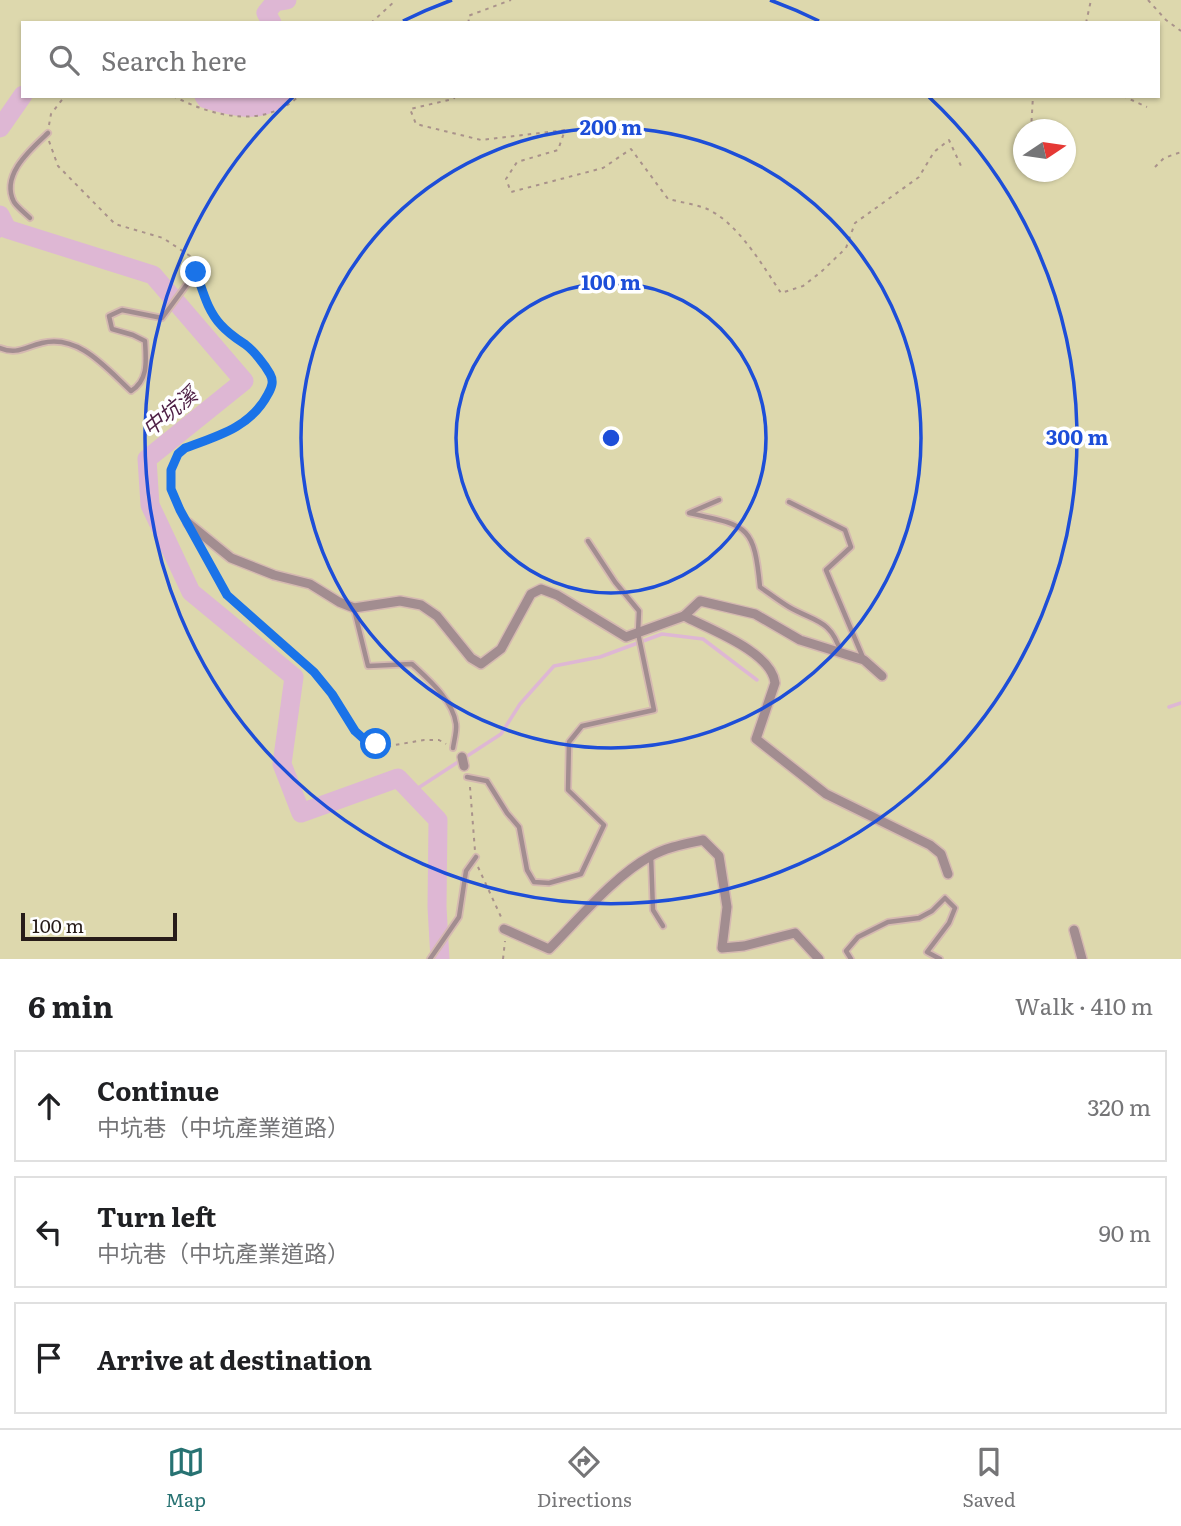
<!DOCTYPE html>
<meta charset="utf-8">
<style>
:root{--surface:#fff;--page:#f2f2f2;--text:#202124;--muted:#757577;--line:#e0e0e0;--accent:#277272}
body{margin:0;font-family:Literata,"Noto Sans TC",serif;background:var(--page);color:var(--text)}
.compass{position:absolute;left:1013px;top:119px;width:63px;height:63px;border-radius:50%;background:var(--surface);box-shadow:0 2px 5px #0004;rotate:77deg}
.scale{position:absolute;left:21px;bottom:18px;width:156px;box-sizing:border-box;padding-left:7px;border:4px solid #271c19;border-top:0;font-size:19px;line-height:24px;white-space:nowrap;color:#271c19;-webkit-text-stroke:5px #fff;paint-order:stroke}
.stop{position:absolute;width:21px;height:21px;margin:-16px;border:5px solid #1a73e8;border-radius:50%;background:#fff}
.stop.end{background:#1a73e8;border-color:#fff;box-shadow:0 2px 7px #0008}
.list{margin:0;padding:0;list-style:none}
h2{display:flex;justify-content:space-between;align-items:center;height:91px;margin:0;padding:0 28px;font-size:30px}
h2 small{font-size:23px;font-weight:400;color:var(--muted)}
.list li{display:grid;grid-template-columns:46px 1fr auto;gap:21px;align-items:center;box-sizing:border-box;height:112px;margin:0 14px 14px;padding:0 14px;border:2px solid var(--line);border-radius:0px}
.list b{display:block;font-size:26px;white-space:nowrap}
.list p{margin:0;font-size:23px;white-space:nowrap;color:var(--muted)}
.list em{font-size:23px;font-style:normal;color:var(--muted)}
.icon{flex:none;width:38px;height:38px;fill:none;stroke:currentColor;stroke-width:2;stroke-linecap:round;stroke-linejoin:round}
.map{position:relative;flex:none;width:1181px;height:959px;overflow:hidden}
.search{position:absolute;background:var(--surface);box-shadow:0 2px 5px #0004;left:21px;right:21px;top:21px;height:77px;display:flex;align-items:center;gap:18px;box-sizing:border-box;padding:0 24px;border-radius:0px;color:var(--muted);font-size:26px}
.sheet{height:469px;background:var(--surface)}
nav{display:flex;justify-content:space-around;align-items:center;box-sizing:border-box;height:98px;border-top:2px solid var(--line);background:var(--surface);font-size:19px;color:var(--muted)}
nav a{display:grid;justify-items:center;gap:4px}
nav .on{color:var(--accent)}
.map>svg:first-child{display:block}
.green{fill:#ddd8ad;fill-rule:evenodd}
.lines{fill:none;stroke-linecap:round;stroke-linejoin:round}
.stream{stroke:#deb7d4;stroke-width:3.5}
.river{stroke:#deb7d4;stroke-width:19}
.lane-casing{stroke:#d5b9b1;stroke-width:8}
.street-casing{stroke:#d5b9b1;stroke-width:12}
.path{stroke:#a9928b;stroke-width:2;stroke-dasharray:3.5 5;stroke-linecap:butt}
.lane{stroke:#a28d90;stroke-width:4.5}
.street{stroke:#a28d90;stroke-width:9}
.route{stroke:#1a73e8;stroke-width:9}
.ring{fill:none;stroke:#1d4ed8;stroke-width:3.5}
.labels{text-anchor:middle;stroke-width:7;stroke-linejoin:round;paint-order:stroke}
.water-label{font-size:21px;font-style:italic;fill:#4d1e44;stroke:#fff}
.centre{fill:#1d4ed8;stroke:#fff;stroke-width:3.5}
.ring-label{font-size:21px;text-anchor:middle;font-weight:bold;fill:#1d4ed8;stroke:#fff;stroke-width:7;stroke-linejoin:round;paint-order:stroke}
</style>
<div class="map">
<svg width="1181" height="959" viewBox="0 0 1181 959">
<rect width="100%" height="100%" fill="#fbdcd2"/>
<path class="green" d="M 0,0 L 1181,0 L 1181,959 L 0,959 ZM 23,23 L 1158,23 L 1158,96 L 23,96 ZM 1024,130 L 1066,130 L 1066,172 L 1024,172 Z"/>
<g class="lines">
<g class="stream">
<polyline points="0,236 7,229"/>
<polyline points="1169,707 1181,703"/>
<polyline points="412,792 501,734 520,704 554,666 600,657 662,634 703,639 757,680"/>
</g>
<g class="river">
<polyline points="272,23 266,13 275,2 287,0"/>
<path d="M 204,96 L 206,99 C 229,106 262,115 280,96"/>
<polyline points="0,128 23,95"/>
<polyline points="0,215 7,229 153,275 244,381 147,459 150,505 191,592 294,677 282,764 301,813 398,778 438,820 437,907 440,959"/>
</g>
<defs>
<g id="lane">
<path d="M 30,218 C 25,213 18,208 14,202 C 0,175 31,149 48,133"/>
<path d="M 0,348 C 17,355 25,347 42,343 C 79,334 106,368 131,391 C 149,380 146,360 145,341 L 133,335 L 112,329 L 109,316 L 122,310 L 162,318 L 196,272"/>
<path d="M 719,500 L 689,513 C 748,526 754,525 760,587 C 770,594 779,601 789,607 C 815,622 831,619 841,653"/>
<polyline points="789,502 845,530 851,547 826,570 864,660"/>
<path d="M 354,609 L 368,666 L 412,664 C 428,679 453,700 456,724 C 457,731 454,741 453,748"/>
<polyline points="467,777 487,781 507,813 519,827 527,870 534,882 549,883 581,874 604,825 568,790 569,742 582,726 654,710 638,633 639,611 615,582 588,541"/>
<polyline points="651,856 653,910 663,926"/>
<polyline points="430,959 459,917 466,871 476,857"/>
<polyline points="851,959 846,951 858,937 888,922 919,918 932,911 945,898 955,908 949,923 927,952 940,959"/>
</g>
<g id="street">
<polyline points="188,523 231,558 274,575 310,584 339,602 354,608 400,601 421,605 437,616 471,658 481,664 501,649 531,594 541,589 557,595 626,637 684,616 700,601 755,614 800,640 864,660 882,676"/>
<path d="M 684,616 C 709,629 772,652 775,683 L 756,739 L 826,794 L 930,845 L 941,854 L 948,874"/>
<polyline points="462,757 464,766"/>
<path d="M 504,929 L 549,949 C 578,920 615,875 651,856 C 667,847 685,844 703,840 L 719,856 L 727,907 L 722,948 L 744,946 L 795,933 L 819,959"/>
<polyline points="1074,930 1082,959"/>
</g>
</defs>
<use href="#lane" class="lane-casing"/>
<use href="#street" class="street-casing"/>
<g class="path">
<polyline points="1148,0 1166,20 1181,31"/>
<polyline points="371,23 396,0"/>
<polyline points="469,23 468,16 511,0"/>
<polyline points="1086,23 1091,0"/>
<path d="M 173,96 C 212,116 262,130 299,96"/>
<path d="M 456,96 L 453,99 L 410,109 L 416,124 L 481,140 L 565,130 L 558,150 L 517,162 L 506,179 L 511,192 L 603,168 L 631,149 L 668,199 C 680,202 693,204 705,208 C 737,221 763,266 781,293 L 803,286 L 821,272 L 846,248 L 855,223 L 919,177 L 934,152 L 949,140 L 961,166"/>
<polyline points="1123,96 1147,107"/>
<polyline points="49,125 51,114 65,96"/>
<polyline points="1031,130 1033,96"/>
<polyline points="49,141 58,166 115,224 163,238 190,256 194,267"/>
<polyline points="1155,167 1164,158 1181,152"/>
<path d="M 182,514 C 171,492 163,467 185,448 C 215,437 249,428 266,399 C 269,393 274,386 272,379 C 270,369 256,356 250,348 C 245,343 237,341 232,337 C 215,322 206,303 199,282"/>
<polyline points="201,546 227,595 315,672 332,694 355,731 365,740 389,746 424,740 439,740 446,744"/>
<polyline points="470,787 475,851"/>
<polyline points="478,867 502,919"/>
<polyline points="503,959 505,941"/>
</g>
<use href="#lane" class="lane"/>
<use href="#street" class="street"/>
</g>
<g class="lines">
<path class="route" d="M 196,272 C 203,291 207,310 221,325 C 229,334 237,339 246,345 C 254,351 265,365 270,374 C 274,381 272,387 268,394 C 251,427 218,436 185,448 L 178,454 L 171,470 L 171,489 L 180,510 L 227,595 L 314,672 L 332,694 L 355,731 L 365,740 L 376,744"/>
</g>
<g class="ring">
<circle cx="611" cy="438" r="155"/>
<circle cx="611" cy="438" r="310"/>
<path d="M403 21A466 466 0 0 1 452 0M770 0A466 466 0 0 1 819 21M929 97A466 466 0 1 1 293 97"/>
</g>
<g class="labels">
<g class="water-label">
<text transform="translate(170 412) rotate(-39)" y="7">中坑溪</text>
</g>
</g>
<circle cx="611" cy="438" r="10" class="centre"/>
<g class="ring-label">
<text x="611" y="135">200 m</text>
<text x="611" y="290">100 m</text>
<text x="1077" y="445">300 m</text>
</g>
</svg>
<svg class="compass" viewBox="-18 -18 36 36"><path d="M0-13l5 13h-10z" fill="#e53935"/><path d="M0 13l5-13h-10z" fill="#757577"/></svg>
<div class="scale">100 m</div>
<div class="stop" style="left:376px;top:744px"></div>
<div class="stop end" style="left:196px;top:272px"></div>
<div class="search"><svg class="icon" aria-label="search" viewBox="0 0 24 24"><circle cx="10" cy="10" r="6"/><path d="M15 15l6 6"/></svg>Search here</div>
</div>
<section class="sheet">
<h2>6 min<small>Walk · 410 m</small></h2>
<ul class="list">
<li><svg class="icon" aria-label="ahead" viewBox="0 0 24 24"><path d="M12 20V5M6 11l6-6 6 6"/></svg><div><b>Continue</b><p>中坑巷（中坑產業道路）</p></div><em>320 m</em></li>
<li><svg class="icon" aria-label="left" viewBox="0 0 24 24"><path d="M17 20v-9H6M10 6l-5 5 5 5"/></svg><div><b>Turn left</b><p>中坑巷（中坑產業道路）</p></div><em>90 m</em></li>
<li><svg class="icon" aria-label="arrive" viewBox="0 0 24 24"><path d="M6 21V4h12l-3 4 3 4H6"/></svg><div><b>Arrive at destination</b></div></li>
</ul>
</section>
<nav>
<a class="on"><svg class="icon" aria-label="map" viewBox="0 0 24 24"><path d="M3 6l6-2 6 2 6-2v14l-6 2-6-2-6 2zM9 4v14M15 6v14"/></svg>Map</a>
<a><svg class="icon" aria-label="directions" viewBox="0 0 24 24"><path d="M12 3l9 9-9 9-9-9zM9 14v-3h6M13 9l2 2-2 2"/></svg>Directions</a>
<a><svg class="icon" aria-label="saved" viewBox="0 0 24 24"><path d="M7 4h10v16l-5-4-5 4z"/></svg>Saved</a>
</nav>
